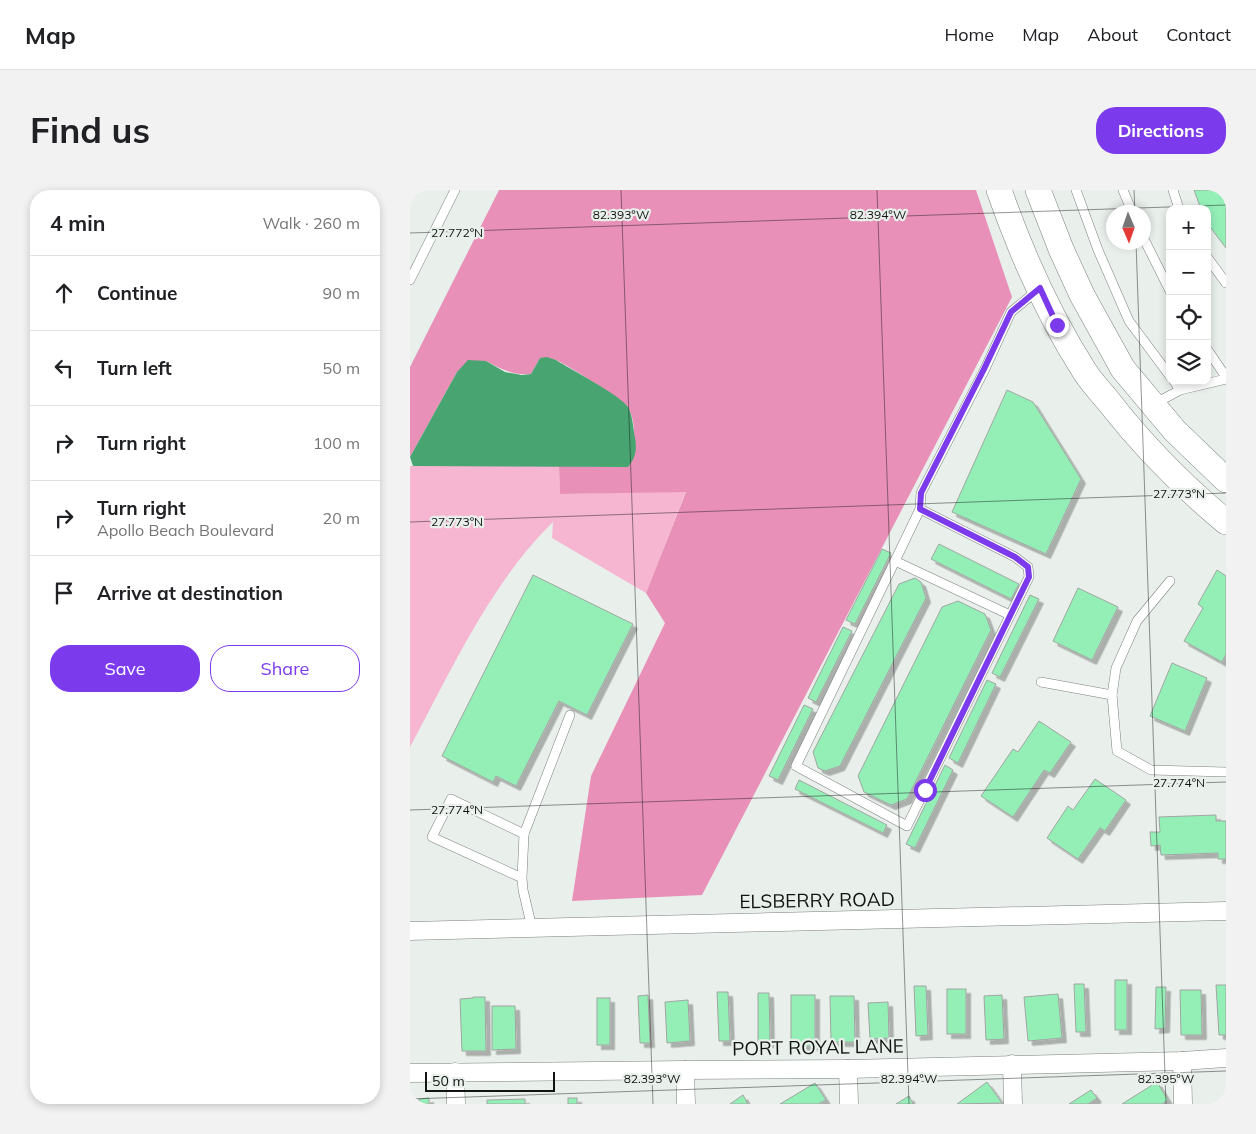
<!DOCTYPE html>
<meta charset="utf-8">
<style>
:root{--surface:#fff;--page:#f2f2f2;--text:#202124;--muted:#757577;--line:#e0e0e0;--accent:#7c3aed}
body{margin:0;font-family:Mulish,sans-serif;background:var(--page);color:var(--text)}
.controls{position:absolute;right:15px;top:15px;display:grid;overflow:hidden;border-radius:10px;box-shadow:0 2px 8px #0003}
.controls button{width:45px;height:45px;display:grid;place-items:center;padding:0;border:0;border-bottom:1px solid var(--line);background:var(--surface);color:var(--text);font:25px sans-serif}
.compass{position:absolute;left:696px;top:15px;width:45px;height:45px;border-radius:50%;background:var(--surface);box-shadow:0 2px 8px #0003;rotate:178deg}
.scale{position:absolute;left:15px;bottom:12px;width:130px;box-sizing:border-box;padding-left:5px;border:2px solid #121413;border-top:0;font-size:14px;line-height:18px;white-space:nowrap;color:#121413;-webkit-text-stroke:4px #e9efeb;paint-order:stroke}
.stop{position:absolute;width:15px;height:15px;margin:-11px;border:4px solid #7c3aed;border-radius:50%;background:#fff}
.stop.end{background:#7c3aed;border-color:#fff;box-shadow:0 1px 5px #0008}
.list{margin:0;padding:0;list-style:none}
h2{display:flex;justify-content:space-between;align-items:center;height:65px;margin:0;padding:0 20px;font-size:21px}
h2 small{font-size:16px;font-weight:400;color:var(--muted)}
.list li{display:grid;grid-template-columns:32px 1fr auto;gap:15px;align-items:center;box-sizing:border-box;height:75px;padding:0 20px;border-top:1px solid var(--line)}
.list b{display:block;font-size:19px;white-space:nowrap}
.list p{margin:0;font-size:16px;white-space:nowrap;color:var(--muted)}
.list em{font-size:16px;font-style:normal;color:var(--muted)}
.actions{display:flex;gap:10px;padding:15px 20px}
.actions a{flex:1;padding:11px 0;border:1px solid var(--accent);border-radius:20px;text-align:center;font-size:18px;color:var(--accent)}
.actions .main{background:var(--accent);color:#fff}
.icon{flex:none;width:28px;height:28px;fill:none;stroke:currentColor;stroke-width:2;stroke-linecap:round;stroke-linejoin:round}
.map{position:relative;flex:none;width:816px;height:914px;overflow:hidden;border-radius:20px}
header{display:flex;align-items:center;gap:30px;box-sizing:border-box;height:70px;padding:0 25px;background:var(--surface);border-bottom:1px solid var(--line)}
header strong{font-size:24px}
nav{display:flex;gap:28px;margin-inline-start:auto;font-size:18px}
.intro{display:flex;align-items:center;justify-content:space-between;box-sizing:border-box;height:120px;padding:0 30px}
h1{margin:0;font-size:35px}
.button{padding:12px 22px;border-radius:20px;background:var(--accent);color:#fff;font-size:18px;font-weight:700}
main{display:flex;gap:30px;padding:0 30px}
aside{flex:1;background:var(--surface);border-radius:20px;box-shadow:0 2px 8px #0003}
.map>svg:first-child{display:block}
.green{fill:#f6b5d0}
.forest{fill:#e990b8}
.water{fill:#48a471}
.building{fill:#94efb7;stroke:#a0a6a2;filter:url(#shadow)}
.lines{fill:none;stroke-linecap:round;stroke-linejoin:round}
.lane-casing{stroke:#7c817e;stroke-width:10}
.street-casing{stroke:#7c817e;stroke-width:19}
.secondary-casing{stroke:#7c817e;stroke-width:26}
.lane{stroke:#fff;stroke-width:9}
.street{stroke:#fff;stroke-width:18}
.secondary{stroke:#fff;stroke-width:25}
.route{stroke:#7c3aed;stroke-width:6}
.ticks{fill:none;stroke:#121413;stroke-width:1;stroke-opacity:0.45}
.labels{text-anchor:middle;stroke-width:4.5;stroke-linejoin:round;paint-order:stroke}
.street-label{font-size:19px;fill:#121413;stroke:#e9efeb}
.ticks-label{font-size:12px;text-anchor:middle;fill:#121413;stroke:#e9efeb;stroke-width:4.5;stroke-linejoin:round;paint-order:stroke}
</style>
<header>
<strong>Map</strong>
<nav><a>Home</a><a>Map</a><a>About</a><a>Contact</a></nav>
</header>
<div class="intro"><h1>Find us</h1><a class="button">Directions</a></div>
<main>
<aside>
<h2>4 min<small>Walk · 260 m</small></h2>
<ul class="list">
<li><svg class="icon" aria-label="ahead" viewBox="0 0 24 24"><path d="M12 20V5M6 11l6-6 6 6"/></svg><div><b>Continue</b></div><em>90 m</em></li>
<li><svg class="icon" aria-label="left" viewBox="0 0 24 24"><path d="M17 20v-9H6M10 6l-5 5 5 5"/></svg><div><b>Turn left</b></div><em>50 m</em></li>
<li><svg class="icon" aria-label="right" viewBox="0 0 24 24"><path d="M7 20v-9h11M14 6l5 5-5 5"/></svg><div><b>Turn right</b></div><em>100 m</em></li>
<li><svg class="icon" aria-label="right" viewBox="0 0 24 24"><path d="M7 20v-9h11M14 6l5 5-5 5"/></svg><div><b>Turn right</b><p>Apollo Beach Boulevard</p></div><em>20 m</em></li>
<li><svg class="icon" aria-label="arrive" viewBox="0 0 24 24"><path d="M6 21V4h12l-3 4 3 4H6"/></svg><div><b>Arrive at destination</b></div></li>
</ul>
<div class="actions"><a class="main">Save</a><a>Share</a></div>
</aside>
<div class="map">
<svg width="816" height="914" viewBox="0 0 816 914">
<defs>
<filter id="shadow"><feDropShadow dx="4.5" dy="4.5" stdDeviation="0" flood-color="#0004"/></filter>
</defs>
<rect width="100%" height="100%" fill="#e9efeb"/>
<path class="green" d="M 58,275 L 149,276 L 150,304 L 276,301 L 236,403 L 142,348 L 143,332 C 81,392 41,481 0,557 L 0,276 Z"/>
<path class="forest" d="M 89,0 L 566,0 L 602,107 L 292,705 L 162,711 L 181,586 L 255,433 L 236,403 L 276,302 L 150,304 L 149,276 L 218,277 C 223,258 229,235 217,216 C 213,210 154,173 146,170 C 141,168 135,169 130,168 L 121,184 C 104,186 91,179 76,171 L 47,182 L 0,267 L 0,177 Z"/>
<path class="water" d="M 137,167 L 146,170 C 160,179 210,205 218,217 C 223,226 223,238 225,248 C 227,259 226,268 218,277 L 3,276 L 0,267 L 47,182 L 58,170 L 76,171 L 95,182 L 112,185 L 121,184 L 130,168 Z"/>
<g class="building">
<polygon points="784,0 816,0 816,58 797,33 797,19 791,19"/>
<polygon points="597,200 623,212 671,289 636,364 542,322"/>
<polygon points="529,354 609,394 601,409 521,369"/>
<polygon points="472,359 481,363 445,434 436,430"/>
<polygon points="807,380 816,386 816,464 812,472 774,451 793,418 788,414"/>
<polygon points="123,385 223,434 177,525 149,511 106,596 86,586 83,592 32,566"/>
<polygon points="505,388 511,392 516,408 430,576 415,581 408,578 403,562 489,394"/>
<polygon points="668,398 708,417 682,470 643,451"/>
<polygon points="620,405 629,409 590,487 582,483"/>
<polygon points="548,411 575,424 581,440 497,609 481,615 454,602 448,586 532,417"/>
<polygon points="433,437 442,441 406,512 398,508"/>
<polygon points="762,473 797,488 775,541 740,526"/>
<polygon points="577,490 586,494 548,573 539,568"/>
<polygon points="394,515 403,519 368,590 359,586"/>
<polygon points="629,531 661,552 640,583 634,580 603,627 571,606 603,559 608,562"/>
<polygon points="535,575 543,580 505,658 496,654"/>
<polygon points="685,589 716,610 695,641 690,638 668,669 637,648 658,616 663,620"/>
<polygon points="389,590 477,635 473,643 385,599"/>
<polygon points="806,625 806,631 816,631 816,669 808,669 808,663 751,665 750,655 741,656 740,642 750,642 749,627"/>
<rect x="705" y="790" width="12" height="50"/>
<polygon points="664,794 674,794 676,842 666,842"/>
<polygon points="806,795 816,795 816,845 809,845"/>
<polygon points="504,796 516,796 518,845 506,846"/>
<polygon points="746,797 756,797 755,838 745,839"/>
<rect x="537" y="799" width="19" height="45"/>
<polygon points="770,800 791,800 792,845 771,845"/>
<polygon points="307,802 318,802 320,851 309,851"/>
<polygon points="348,803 359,803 360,853 348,853"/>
<polygon points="648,804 652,848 618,851 614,807"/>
<polygon points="238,805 240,853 230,853 228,806"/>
<rect x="381" y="805" width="24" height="51"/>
<polygon points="592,805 594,849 576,850 574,806"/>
<polygon points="420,806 444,806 445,852 421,852"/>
<polygon points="63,807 75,807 76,861 52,861 50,809 63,808"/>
<rect x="187" y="808" width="13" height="47"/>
<polygon points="278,810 280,851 257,853 255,812"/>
<polygon points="478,812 479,848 460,849 458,813"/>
<polygon points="82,816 105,816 106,859 82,860"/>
<polygon points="577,892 592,913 547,914"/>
<polygon points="747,892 758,910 752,914 712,914"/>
<polygon points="405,893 416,910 408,914 370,914"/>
<polygon points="681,900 687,908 678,914 659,914"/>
<polygon points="333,905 338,914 320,914"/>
<polygon points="499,906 503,914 486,914"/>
<polygon points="19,908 19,914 9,914 9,909"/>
<rect x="158" y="908" width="9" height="6"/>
<polygon points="115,909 115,914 77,914 77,910"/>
</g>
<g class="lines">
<defs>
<g id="lane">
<polyline points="666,0 688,60 719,131 760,186"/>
<polyline points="713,0 722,22"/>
<polyline points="763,0 769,19"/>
<polyline points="734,49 760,101"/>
<polyline points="797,67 816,93"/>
<polyline points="0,90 45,0"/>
<polyline points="797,159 816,187"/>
<polyline points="764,191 770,200"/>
<polyline points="744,214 770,200 816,189"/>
<polyline points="510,319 605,367 618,377 619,387 497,636 386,576 510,319 511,303 575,179 601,122 628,100"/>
<polyline points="485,371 600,425"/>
<polyline points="760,391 727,431 706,478 702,505 707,561 741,580 816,582"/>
<polyline points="631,492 702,505"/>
<polyline points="114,644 160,525"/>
<polyline points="112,688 22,647 41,609 114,644 112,688 113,700 122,738"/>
</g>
<g id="street">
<polyline points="0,741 816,721"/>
<polyline points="772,871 773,914"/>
<polyline points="602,874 603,914"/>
<polyline points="438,879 439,914"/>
<polyline points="275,880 276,914"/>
<polyline points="45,882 46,914"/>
<polyline points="0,883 275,880 438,879 772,871 816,868"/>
</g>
<g id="secondary">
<path d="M 589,0 C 611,63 639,126 675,182 C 682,193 691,202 699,212 C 734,257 773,296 816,332"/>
<polyline points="628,0 651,59 672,105 713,179 765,241 816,290"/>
</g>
</defs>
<use href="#lane" class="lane-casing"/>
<use href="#street" class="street-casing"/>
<use href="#secondary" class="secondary-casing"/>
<use href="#lane" class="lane"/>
<use href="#street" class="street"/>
<use href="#secondary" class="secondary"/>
</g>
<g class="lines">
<polyline class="route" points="515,600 619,387 618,377 605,367 510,319 511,303 574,179 601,122 630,98 647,135"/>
</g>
<path class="ticks" d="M 211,0 L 243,914M 467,0 L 499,914M 724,0 L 725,22M 0,43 L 816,15M 726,52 L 756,914M 0,332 L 816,303M 0,620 L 816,592M 0,909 L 816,881"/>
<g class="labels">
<g class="street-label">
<text transform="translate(407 710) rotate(-1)" y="7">ELSBERRY ROAD</text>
<text transform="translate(408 857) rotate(-1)" y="7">PORT ROYAL LANE</text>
</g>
</g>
<g class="ticks-label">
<text x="211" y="29">82.393°W</text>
<text x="468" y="29">82.394°W</text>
<text x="47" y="47">27.772°N</text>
<text x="769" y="308">27.773°N</text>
<text x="47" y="336">27.773°N</text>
<text x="769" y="597">27.774°N</text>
<text x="47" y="624">27.774°N</text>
<text x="242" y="893">82.393°W</text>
<text x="499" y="893">82.394°W</text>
<text x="756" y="893">82.395°W</text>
</g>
</svg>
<div class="controls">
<button>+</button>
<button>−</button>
<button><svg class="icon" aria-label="locate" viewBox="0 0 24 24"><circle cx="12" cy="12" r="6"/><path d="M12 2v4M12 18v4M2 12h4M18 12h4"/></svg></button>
<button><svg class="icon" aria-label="layers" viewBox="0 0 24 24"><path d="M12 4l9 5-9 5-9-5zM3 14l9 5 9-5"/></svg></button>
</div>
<svg class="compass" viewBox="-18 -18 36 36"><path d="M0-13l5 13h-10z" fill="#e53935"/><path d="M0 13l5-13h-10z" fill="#757577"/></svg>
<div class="scale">50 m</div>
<div class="stop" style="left:515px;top:600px"></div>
<div class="stop end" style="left:647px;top:135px"></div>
</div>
</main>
